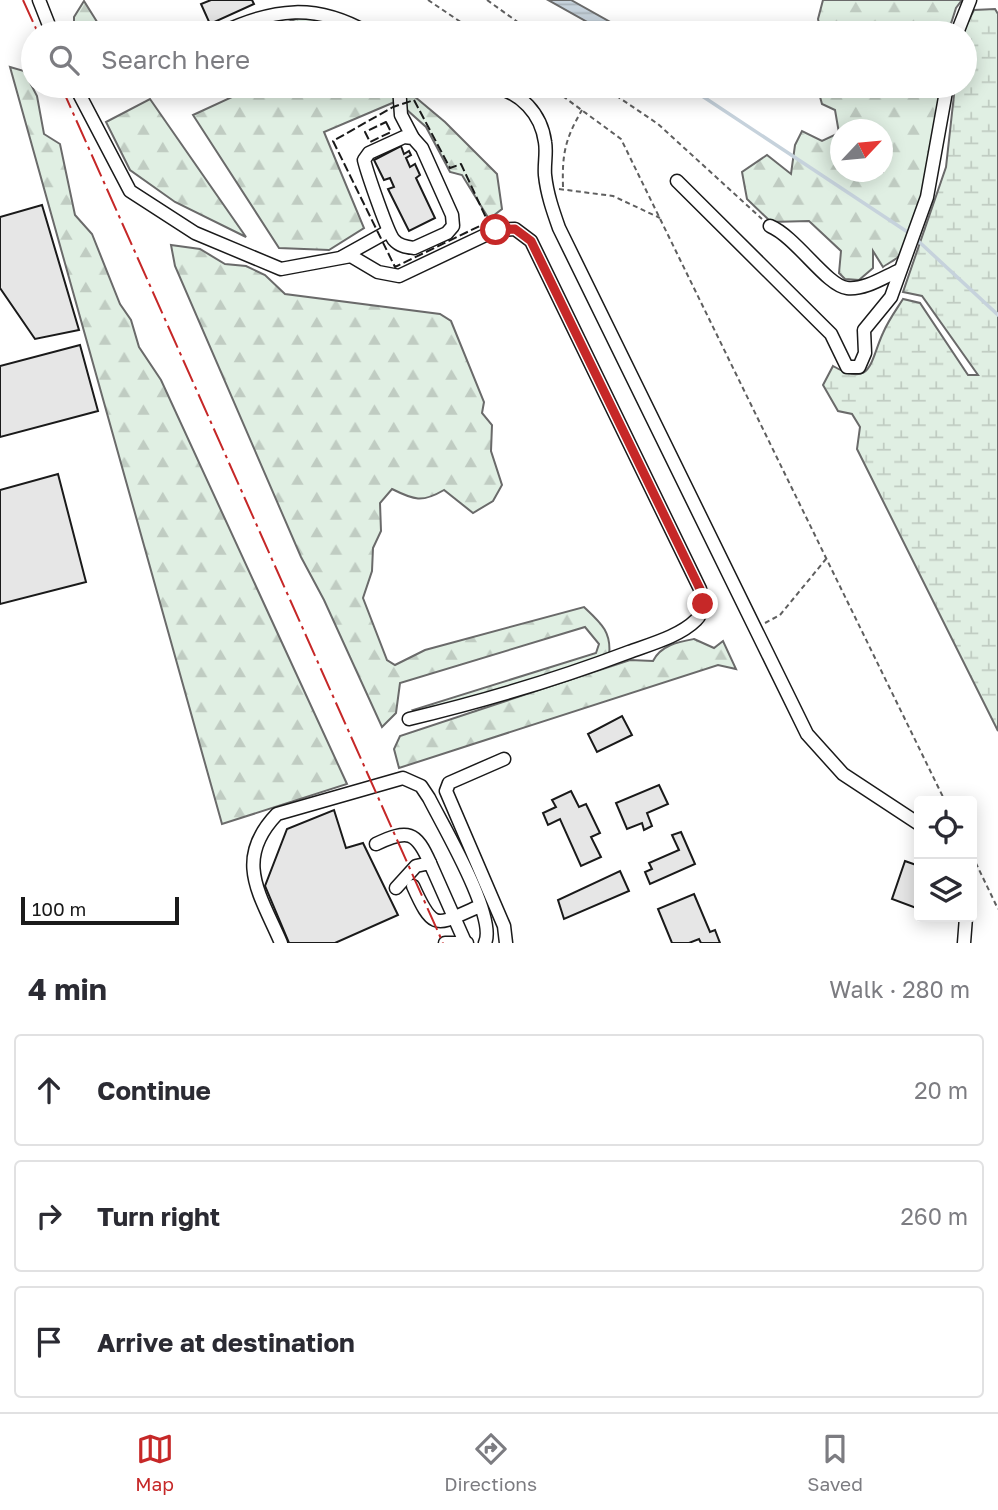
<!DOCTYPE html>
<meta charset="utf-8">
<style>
:root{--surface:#fff;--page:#f7f7f7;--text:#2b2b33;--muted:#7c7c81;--line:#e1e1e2;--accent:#c62828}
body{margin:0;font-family:"Golos Text",sans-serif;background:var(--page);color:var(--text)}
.controls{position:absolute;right:21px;bottom:21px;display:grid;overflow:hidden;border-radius:7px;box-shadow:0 4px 18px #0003}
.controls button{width:63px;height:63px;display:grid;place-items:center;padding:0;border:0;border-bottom:2px solid var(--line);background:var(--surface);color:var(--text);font:35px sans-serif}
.compass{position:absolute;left:830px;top:119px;width:63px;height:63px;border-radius:50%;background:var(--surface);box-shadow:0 4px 18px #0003;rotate:64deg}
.scale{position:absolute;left:21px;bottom:18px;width:158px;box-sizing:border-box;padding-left:7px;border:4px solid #1a1a1a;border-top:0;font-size:19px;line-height:24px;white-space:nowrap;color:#1a1a1a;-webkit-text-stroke:5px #fff;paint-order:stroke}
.stop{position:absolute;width:21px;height:21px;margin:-16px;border:5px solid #c62828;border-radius:50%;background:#fff}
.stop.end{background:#c62828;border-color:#fff;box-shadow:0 2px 7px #0008}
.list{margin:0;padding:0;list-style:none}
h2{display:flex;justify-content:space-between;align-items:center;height:91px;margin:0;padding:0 28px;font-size:30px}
h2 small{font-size:23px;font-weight:400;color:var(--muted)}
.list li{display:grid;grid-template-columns:46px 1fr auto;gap:21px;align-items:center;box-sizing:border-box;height:112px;margin:0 14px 14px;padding:0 14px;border:2px solid var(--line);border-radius:7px}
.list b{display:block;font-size:26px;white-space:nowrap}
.list em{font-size:23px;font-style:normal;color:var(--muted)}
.icon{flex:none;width:38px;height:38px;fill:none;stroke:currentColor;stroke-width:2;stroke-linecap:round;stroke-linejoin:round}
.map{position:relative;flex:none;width:998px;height:943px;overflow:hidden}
.search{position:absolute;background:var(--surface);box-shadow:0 4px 18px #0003;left:21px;right:21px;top:21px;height:77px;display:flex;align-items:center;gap:18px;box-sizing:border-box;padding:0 24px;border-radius:38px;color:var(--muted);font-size:26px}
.sheet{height:469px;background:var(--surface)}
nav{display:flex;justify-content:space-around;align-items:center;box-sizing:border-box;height:98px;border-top:2px solid var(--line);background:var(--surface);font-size:19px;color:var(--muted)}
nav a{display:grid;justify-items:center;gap:4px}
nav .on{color:var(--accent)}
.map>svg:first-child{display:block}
.forest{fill:url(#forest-firs);stroke:#6a6a6a;stroke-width:2;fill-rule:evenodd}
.wetland{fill:url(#wetland-marsh);stroke:#6a6a6a;stroke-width:2}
.water{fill:url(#water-rules);stroke:#6a6a6a;stroke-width:2}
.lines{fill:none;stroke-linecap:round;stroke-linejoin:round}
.stream{stroke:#c6d2dc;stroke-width:3.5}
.building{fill:#e6e6e6;stroke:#1a1a1a;stroke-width:2}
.minor-casing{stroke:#1a1a1a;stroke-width:15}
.path{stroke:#5f5f5f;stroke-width:2;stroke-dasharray:5 3.5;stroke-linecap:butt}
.minor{stroke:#fff;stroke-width:12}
.fence{stroke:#1a1a1a;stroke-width:2;stroke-dasharray:9 3.5;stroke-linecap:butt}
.power{stroke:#c62828;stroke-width:2;stroke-dasharray:24 5 3.5 5;stroke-linecap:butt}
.route{stroke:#c62828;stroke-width:9}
</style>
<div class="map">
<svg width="998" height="943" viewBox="0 0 998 943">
<defs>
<pattern id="forest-firs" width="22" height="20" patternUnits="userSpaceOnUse" patternTransform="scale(1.75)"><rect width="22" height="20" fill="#e0efe3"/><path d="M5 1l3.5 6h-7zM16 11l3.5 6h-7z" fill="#c0ccc2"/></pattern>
<pattern id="wetland-marsh" width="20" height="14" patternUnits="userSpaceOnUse" patternTransform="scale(1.75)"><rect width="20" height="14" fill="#e0efe3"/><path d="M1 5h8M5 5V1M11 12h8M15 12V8" fill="none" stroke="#c0ccc2"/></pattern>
<pattern id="water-rules" width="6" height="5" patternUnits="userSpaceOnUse" patternTransform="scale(1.75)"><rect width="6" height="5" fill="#c6d2dc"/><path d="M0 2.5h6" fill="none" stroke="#aab4bc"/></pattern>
</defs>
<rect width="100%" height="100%" fill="#fff"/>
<g class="forest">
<polygon points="823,0 962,0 956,8 948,33 821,33 818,19"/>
<polygon points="84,1 104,33 74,33 74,17"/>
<polygon points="306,15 337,33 285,33 288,22"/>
<polygon points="10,67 24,71 37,96 44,134 60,144 75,215 92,234 120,304 131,320 139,347 161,380 347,784 222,824"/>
<polygon points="256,86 402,86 445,122 497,174 502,209 489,219 462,175 450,172 426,127 397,101 324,132 364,228 329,250 279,248 193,115"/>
<path d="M 817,86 L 941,86 C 936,126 924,229 897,258 C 893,261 887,264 883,267 L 873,251 L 873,268 L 859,280 L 845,279 L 839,273 L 841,251 L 809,221 L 771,222 L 747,199 L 742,172 L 767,155 L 791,174 L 795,145 L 802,131 L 822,141 L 839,133 L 835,110 L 822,104 ZM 841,130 L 883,130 L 883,172 L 841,172 Z"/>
<polygon points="150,99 246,237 175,202 130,170 106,122"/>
<path d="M 171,245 L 200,249 L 225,264 L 246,266 L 265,275 L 285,294 L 440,314 L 451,321 L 484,402 L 482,413 L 492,425 L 491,451 L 502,485 L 493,501 L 473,513 L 444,490 C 422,503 414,500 392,489 L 380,503 L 381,531 L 373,548 L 372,571 L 363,598 L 387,660 L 395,665 L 425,650 L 584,607 C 601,623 612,632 609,656 L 419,714 L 413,710 L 596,653 L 599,644 L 585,627 L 400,683 L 396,713 L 382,727 L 324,600 L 301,557 L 175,266 Z"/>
<path d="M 694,639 L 714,648 L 723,641 L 736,669 L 718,665 L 399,768 L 394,749 L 400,736 L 630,660 L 653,661 C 661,645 678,642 694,639 Z"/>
</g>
<path class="wetland" d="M 995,9 L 998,14 L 998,731 L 857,449 L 860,427 L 852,414 L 838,411 L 823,385 L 833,366 C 872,389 870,361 883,333 C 888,321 896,310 903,299 L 920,303 L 968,375 L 978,375 L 922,296 L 903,292 L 946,167 L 955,86 L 965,86 L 962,33 L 974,10 Z"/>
<polygon class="water" points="548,0 571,0 628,32 607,33"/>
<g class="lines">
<g class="stream">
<polyline points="687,86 909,233"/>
<polyline points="915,238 998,315"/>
</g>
</g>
<g class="building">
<polygon points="211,0 252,0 254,4 210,24 201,4"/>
<polygon points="401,146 404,154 409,151 411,155 406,158 410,167 415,164 420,175 416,178 435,218 409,231 388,189 394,187 390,178 384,180 374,160"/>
<polygon points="42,205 79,330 35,339 0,288 0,217"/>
<polygon points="80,345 98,411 0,437 0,366"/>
<polygon points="58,474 86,582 0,604 0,490"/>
<polygon points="622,716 632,735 597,752 588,734"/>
<polygon points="659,785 668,804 647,813 652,826 644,830 642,823 627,829 616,803"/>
<polygon points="571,791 579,807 586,804 600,833 591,837 601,857 581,866 560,819 548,825 543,813 556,807 552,800"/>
<polygon points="334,810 346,848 363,843 398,915 335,943 289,943 265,886 287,829"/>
<polygon points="681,832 695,864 650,884 645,872 652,869 649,863 679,850 672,835"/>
<polygon points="905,861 919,866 919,909 892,899"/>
<polygon points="620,871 629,891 564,919 558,900"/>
<polygon points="694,894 710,932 715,930 720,943 701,943 699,939 689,943 672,943 658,909"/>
</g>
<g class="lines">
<defs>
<g id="minor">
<polyline points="39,0 52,33"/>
<path d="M 221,33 C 274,8 316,3 368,33"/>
<polyline points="957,33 970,0"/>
<path d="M 75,86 L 130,191 L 195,233 L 281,269 L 351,256 L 378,272 L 399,276 L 496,230 L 515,229 L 531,241 L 700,589 C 702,600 705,611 696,620 C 680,636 651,644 629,652 C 558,679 484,701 409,719"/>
<polyline points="399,86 401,115 413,138"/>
<path d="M 493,86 C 521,93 541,113 545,142 C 547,153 544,164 545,175 C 547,194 553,211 559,228 L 807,734 L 843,774 L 919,824"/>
<path d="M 404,137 L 413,138 L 422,148 L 452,215 L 453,226 L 447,233 L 414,248 C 407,247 399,246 394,240 C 388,234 367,172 364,160 L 369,153 Z"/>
<polyline points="677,181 831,334 847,367 859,367 865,353 864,330 891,297 927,197 947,86"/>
<path d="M 770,226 C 796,237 827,286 847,288 C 865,290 884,277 900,270"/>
<polyline points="342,257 387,232"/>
<polyline points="504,759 449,783 446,791 504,926 506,943"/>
<path d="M 376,844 C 408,829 416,831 430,863"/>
<path d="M 413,886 C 434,933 436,925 480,906"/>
<polyline points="396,888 416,866 430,863 465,942"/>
<path d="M 281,943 C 260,894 233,860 277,814 L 403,778 L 421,786 L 429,798 C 443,826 497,917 485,943"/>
<polyline points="445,943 467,943"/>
<polyline points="964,943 966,917"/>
</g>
</defs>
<use href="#minor" class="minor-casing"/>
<g class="path">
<polyline points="428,0 477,33"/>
<polyline points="487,0 533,33"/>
<polyline points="549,86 621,139 945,801"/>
<polyline points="602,86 658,124 762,219"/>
<path d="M 563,187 C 562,154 565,139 582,110"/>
<polyline points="559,189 613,196 660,218"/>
<polyline points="765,623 780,615 826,559"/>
<polyline points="972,855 998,909"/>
</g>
<use href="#minor" class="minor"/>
<g class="fence">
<polygon points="414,100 450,168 461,164 488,222 395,267 333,141 393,107"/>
<polygon points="386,122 391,132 370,142 365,132"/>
</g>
<g class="power">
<polyline points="23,0 38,33"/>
<polyline points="61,86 443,943"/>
</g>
</g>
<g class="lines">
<polyline class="route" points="496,230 515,229 531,241 700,589 703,604"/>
</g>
</svg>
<div class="controls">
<button><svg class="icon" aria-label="locate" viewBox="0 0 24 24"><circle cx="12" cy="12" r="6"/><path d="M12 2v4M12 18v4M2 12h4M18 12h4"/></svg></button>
<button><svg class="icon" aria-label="layers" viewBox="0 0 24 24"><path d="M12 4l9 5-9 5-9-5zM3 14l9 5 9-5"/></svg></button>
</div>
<svg class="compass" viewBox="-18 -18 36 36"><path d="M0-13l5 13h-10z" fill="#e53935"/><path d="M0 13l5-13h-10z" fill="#7c7c81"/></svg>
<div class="scale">100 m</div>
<div class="stop" style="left:496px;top:230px"></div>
<div class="stop end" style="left:703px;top:604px"></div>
<div class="search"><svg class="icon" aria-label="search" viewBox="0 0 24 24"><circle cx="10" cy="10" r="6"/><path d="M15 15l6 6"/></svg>Search here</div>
</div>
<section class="sheet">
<h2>4 min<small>Walk · 280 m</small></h2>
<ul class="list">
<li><svg class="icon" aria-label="ahead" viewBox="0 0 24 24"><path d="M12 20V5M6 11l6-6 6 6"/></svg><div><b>Continue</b></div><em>20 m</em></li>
<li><svg class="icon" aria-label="right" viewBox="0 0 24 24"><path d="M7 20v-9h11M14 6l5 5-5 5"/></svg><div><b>Turn right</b></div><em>260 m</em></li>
<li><svg class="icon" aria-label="arrive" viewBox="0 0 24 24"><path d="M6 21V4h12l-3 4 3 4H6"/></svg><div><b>Arrive at destination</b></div></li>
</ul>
</section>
<nav>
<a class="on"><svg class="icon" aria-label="map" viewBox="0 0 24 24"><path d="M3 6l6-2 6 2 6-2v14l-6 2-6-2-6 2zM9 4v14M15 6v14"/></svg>Map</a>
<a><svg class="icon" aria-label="directions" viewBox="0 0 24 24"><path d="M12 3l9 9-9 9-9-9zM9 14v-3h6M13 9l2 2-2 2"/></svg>Directions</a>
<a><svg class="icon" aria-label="saved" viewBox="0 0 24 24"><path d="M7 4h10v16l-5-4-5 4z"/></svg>Saved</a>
</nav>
